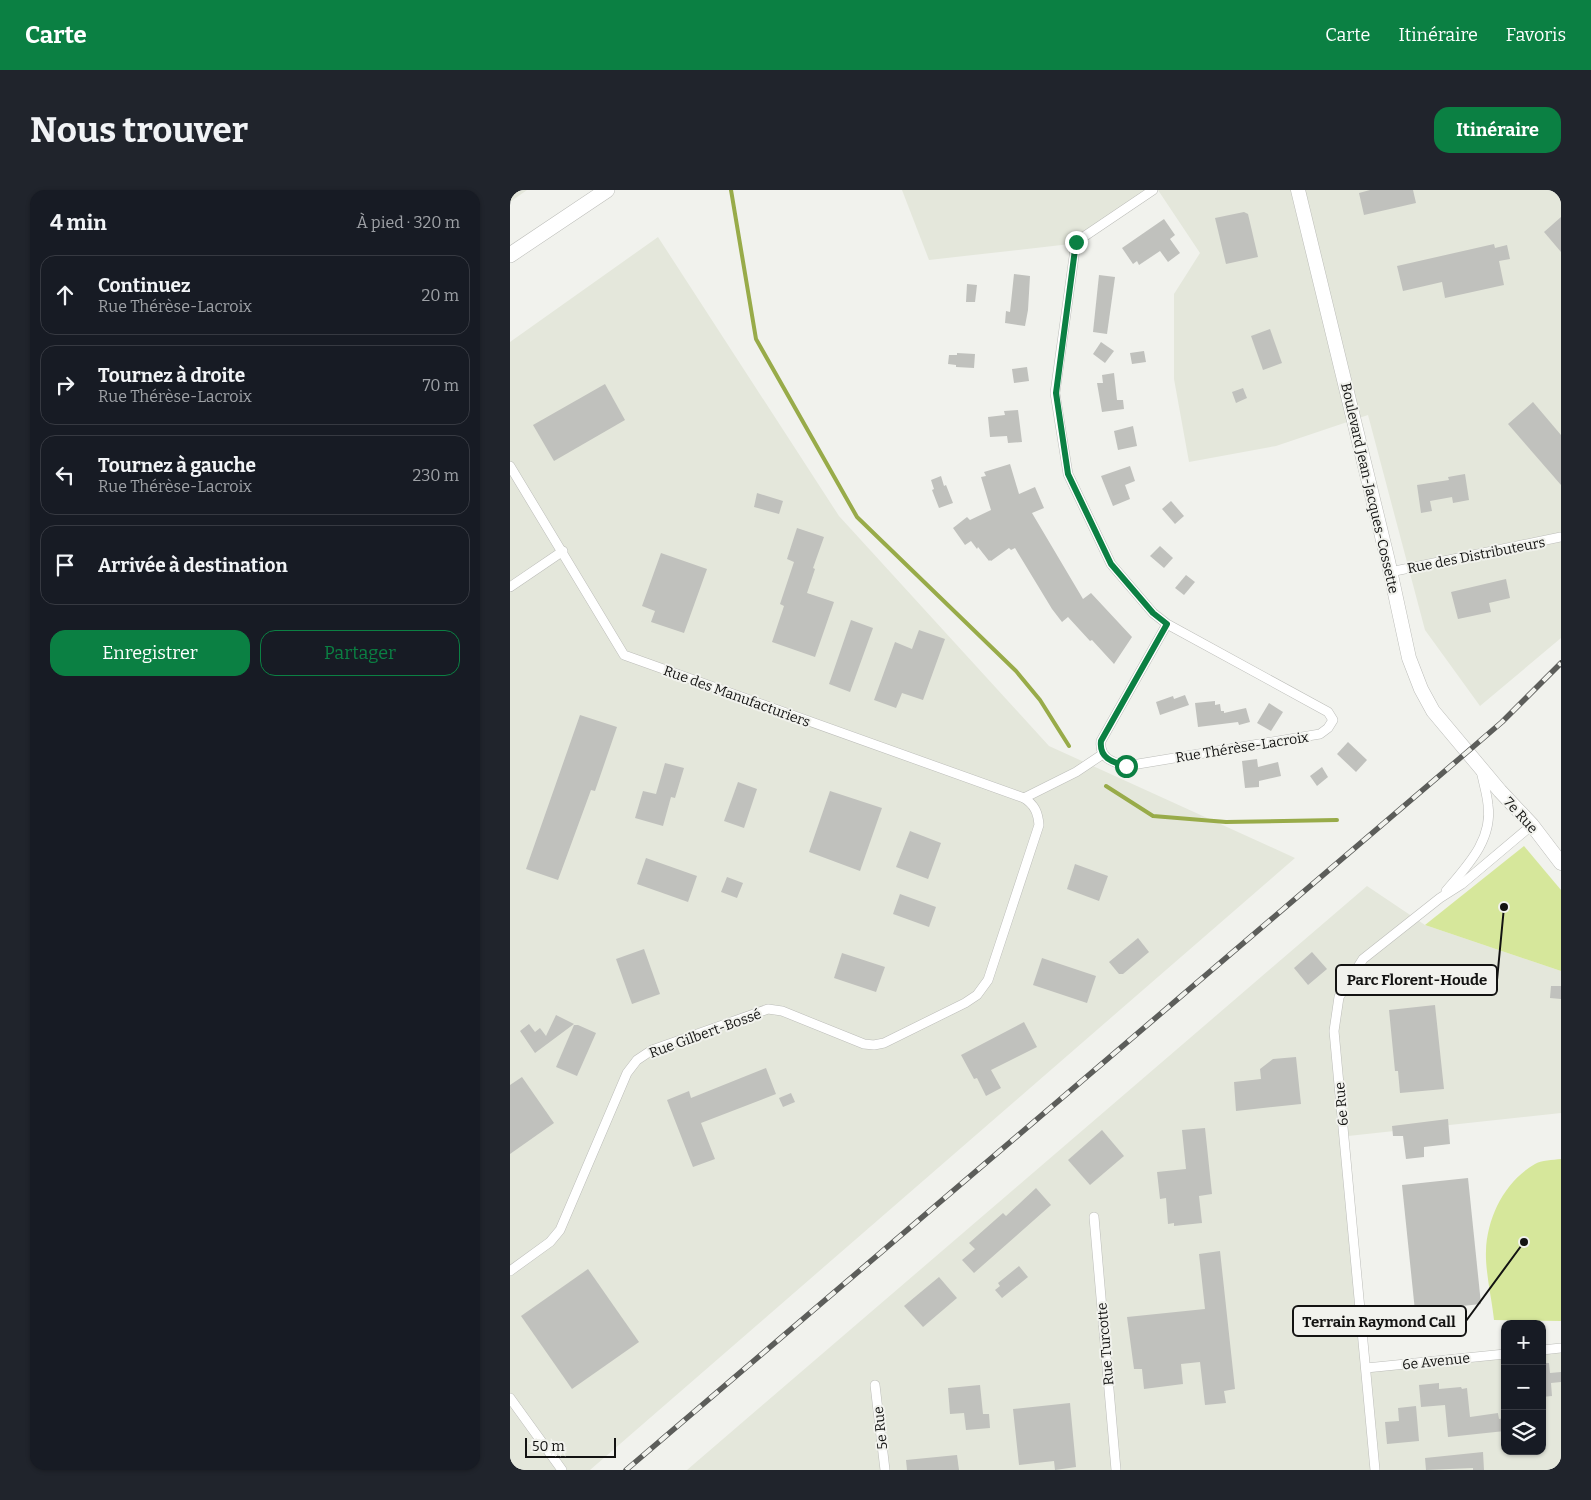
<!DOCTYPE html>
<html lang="fr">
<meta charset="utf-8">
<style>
:root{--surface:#171b24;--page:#20242c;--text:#f1f3f6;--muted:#9ea1a6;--line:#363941;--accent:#0b8043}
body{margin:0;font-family:Bitter,serif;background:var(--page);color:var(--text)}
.controls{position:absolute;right:15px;bottom:15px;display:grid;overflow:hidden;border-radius:10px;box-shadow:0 1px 4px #0004}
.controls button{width:45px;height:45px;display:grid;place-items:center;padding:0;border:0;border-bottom:1px solid var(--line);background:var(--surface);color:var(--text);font:25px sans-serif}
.scale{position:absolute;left:15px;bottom:12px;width:91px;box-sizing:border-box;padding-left:5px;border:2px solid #131312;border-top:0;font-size:14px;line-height:18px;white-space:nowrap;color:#131312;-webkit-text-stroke:4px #f1f2ed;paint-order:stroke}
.stop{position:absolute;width:15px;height:15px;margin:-11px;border:4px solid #0b8043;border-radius:50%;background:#fff}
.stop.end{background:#0b8043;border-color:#fff;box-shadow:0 1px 5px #0008}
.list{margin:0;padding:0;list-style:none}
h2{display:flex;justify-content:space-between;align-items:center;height:65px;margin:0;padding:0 20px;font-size:21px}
h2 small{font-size:16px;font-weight:400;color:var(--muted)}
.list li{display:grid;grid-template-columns:32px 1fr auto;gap:15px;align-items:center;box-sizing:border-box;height:80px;margin:0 10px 10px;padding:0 10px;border:1px solid var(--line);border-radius:15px}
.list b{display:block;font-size:19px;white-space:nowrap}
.list p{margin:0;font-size:16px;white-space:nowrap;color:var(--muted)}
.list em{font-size:16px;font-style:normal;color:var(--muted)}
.actions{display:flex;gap:10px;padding:15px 20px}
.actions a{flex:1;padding:11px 0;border:1px solid var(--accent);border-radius:15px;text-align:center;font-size:18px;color:var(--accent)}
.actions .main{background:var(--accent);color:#fff}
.icon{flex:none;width:28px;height:28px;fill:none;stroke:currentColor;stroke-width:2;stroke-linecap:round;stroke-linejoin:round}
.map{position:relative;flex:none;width:1051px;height:1280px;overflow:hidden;border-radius:15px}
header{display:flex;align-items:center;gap:30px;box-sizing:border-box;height:70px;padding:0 25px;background:var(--accent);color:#fff}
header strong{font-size:24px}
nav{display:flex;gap:28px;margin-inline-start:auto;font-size:18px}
.intro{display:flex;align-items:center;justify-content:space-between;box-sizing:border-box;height:120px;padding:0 30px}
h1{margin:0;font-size:35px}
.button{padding:12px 22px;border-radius:15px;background:var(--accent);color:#fff;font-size:18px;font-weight:700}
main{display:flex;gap:30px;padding:0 30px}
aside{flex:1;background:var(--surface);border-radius:15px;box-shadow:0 1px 4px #0004}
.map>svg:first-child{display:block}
.built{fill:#e4e7db}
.green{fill:#d6e79b}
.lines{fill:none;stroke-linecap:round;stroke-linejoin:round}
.stream{stroke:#98ab49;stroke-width:4}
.building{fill:#c0c1bd}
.minor-casing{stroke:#bcbdb9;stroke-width:10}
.secondary-casing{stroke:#bcbdb9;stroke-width:15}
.trunk-casing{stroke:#bcbdb9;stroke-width:16}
.minor{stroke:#fff;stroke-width:9}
.secondary{stroke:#fff;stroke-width:14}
.trunk{stroke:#fff;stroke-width:15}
.rail-casing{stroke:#5c5d5a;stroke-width:5.5}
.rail{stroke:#f1f2ed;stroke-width:4;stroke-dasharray:11;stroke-linecap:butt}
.route{stroke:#0b8043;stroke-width:6}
.labels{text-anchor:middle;stroke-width:4;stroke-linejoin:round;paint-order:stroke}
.street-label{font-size:14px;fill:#131312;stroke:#f1f2ed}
.leader{fill:none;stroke:#131312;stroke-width:2}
.callout-dot{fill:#131312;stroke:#f1f2ed;stroke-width:2}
.callout{fill:#f1f2ed;stroke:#131312;stroke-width:2}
.callout-label{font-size:15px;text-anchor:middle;font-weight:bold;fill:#131312}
</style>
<header>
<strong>Carte</strong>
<nav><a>Carte</a><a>Itinéraire</a><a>Favoris</a></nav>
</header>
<div class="intro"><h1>Nous trouver</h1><a class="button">Itinéraire</a></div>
<main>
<aside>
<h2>4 min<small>À pied · 320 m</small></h2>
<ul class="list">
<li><svg class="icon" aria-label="ahead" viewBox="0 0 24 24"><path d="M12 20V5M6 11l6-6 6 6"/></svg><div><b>Continuez</b><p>Rue Thérèse-Lacroix</p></div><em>20 m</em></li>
<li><svg class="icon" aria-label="right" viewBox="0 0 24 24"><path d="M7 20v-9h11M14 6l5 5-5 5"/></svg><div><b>Tournez à droite</b><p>Rue Thérèse-Lacroix</p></div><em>70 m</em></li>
<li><svg class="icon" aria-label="left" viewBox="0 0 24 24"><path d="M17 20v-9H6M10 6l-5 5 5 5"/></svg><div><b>Tournez à gauche</b><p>Rue Thérèse-Lacroix</p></div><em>230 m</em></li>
<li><svg class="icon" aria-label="arrive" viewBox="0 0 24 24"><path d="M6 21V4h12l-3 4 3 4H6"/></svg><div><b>Arrivée à destination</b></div></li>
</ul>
<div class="actions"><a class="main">Enregistrer</a><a>Partager</a></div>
</aside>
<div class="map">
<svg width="1051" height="1280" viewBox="0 0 1051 1280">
<rect width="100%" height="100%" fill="#f1f2ed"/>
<g class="built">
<polygon points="0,0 17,0 0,12"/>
<polygon points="392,0 646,0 569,53 419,70"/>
<polygon points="648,0 1051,0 1051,448 970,516 915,440 858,225 766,256 679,272 664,189 664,104 690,63"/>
<polygon points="148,47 329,326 539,556 785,668 80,1280 0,1280 0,152"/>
<polygon points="857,696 915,735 1051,781 1051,923 838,946 856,1178 995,1166 995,1261 1032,1261 1032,1163 1051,1161 1051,1280 177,1280"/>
</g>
<g class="green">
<polygon points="1014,656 1051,700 1051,781 915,735"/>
<path d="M 1051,969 L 1051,1131 L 984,1130 C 982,1110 975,1080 976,1061 C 977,1027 995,991 1025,974 C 1031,970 1043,970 1051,969 Z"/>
</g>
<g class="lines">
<g class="stream">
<polyline points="221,0 246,149 347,327 506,481 530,510 559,556"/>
<polyline points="596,596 643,626 716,632 827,630"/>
</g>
</g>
<g class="building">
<polygon points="860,0 903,0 906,13 854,25 849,3"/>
<polygon points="734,22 738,24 748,67 716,74 705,28"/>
<polygon points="1051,27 1051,62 1034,42"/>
<polygon points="654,29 665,45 660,49 670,63 658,72 650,61 629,75 627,71 623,74 612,58"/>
<polygon points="984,54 985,58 997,55 1000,69 989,71 994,95 935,108 932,92 893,101 887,76"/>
<polygon points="504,84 520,86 518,120 515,136 495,133 496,121 500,122"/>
<polygon points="589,85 605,87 597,144 583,142"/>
<polygon points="457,94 467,95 465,112 456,112"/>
<polygon points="760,139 772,173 753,180 741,146"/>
<polygon points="591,152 604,161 595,173 583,164"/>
<polygon points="634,161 636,172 622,174 620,163"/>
<polygon points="447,163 465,164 464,178 446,177 446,175 438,174 439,165 447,165"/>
<polygon points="517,177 519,191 504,193 502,179"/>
<polygon points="604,183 607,210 613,210 614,219 592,222 587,193 593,193 592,185"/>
<polygon points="95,194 115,230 44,271 23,235"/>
<polygon points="733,198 737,208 726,213 722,202"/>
<polygon points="1023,212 1051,245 1051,295 998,234"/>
<polygon points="508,220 512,252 498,253 497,246 480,247 478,227 495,225 494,221"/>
<polygon points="623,236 627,256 608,260 604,241"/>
<polygon points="500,274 509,304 525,297 534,318 522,323 573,409 581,403 622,447 604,474 582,450 580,451 558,427 552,432 542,419 505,358 501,360 499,358 481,371 480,370 479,371 468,357 467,359 461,351 455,355 443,338 457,327 460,330 481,320 471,287 476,286 474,282"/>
<polygon points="620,276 625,291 615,295 620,309 603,316 591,286"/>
<polygon points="955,284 959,310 943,313 942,307 920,311 922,321 911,323 907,295 939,290 938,287"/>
<polygon points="431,286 434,296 436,295 443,313 429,318 422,300 424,299 421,290"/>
<polygon points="247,303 273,311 269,324 244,317"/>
<polygon points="661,311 674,326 665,334 652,319"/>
<polygon points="287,338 314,347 303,378 305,379 297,403 324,412 305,467 262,452 274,416 270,414 284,372 277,369"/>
<polygon points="650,356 663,368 654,378 640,366"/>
<polygon points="151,363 197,379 174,443 141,432 145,421 132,416"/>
<polygon points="676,385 685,392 674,405 665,398"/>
<polygon points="996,389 1000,408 979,413 981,422 948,429 941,402"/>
<polygon points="341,430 363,438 340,502 319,494"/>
<polygon points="409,440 435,449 413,510 392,503 386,518 364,510 385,452 402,459"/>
<polygon points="675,505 679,515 650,525 646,512 663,506 664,509"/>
<polygon points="705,511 705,515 710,514 711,521 714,521 714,523 736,518 740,532 729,535 728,532 688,537 685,513"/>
<polygon points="759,513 773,522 761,541 747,533"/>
<polygon points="70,525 107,537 85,601 81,600 48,690 16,679"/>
<polygon points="838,552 857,570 846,582 827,564"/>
<polygon points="747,569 748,577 768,572 771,586 749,591 749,597 735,598 732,571"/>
<polygon points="155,573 174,578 165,608 161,607 153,636 125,628 133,601 146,604"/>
<polygon points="812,577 818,587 807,596 800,586"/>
<polygon points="228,592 247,599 234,638 214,631"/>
<polygon points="320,601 372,618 350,681 299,662"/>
<polygon points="400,641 431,653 418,689 386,677"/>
<polygon points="136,668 187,686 178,712 127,694"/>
<polygon points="565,674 598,686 589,711 557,699"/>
<polygon points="217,687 233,693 227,708 211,702"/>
<polygon points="390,704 426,717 419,737 383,724"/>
<polygon points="628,748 639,762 613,784 609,784 599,772"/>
<polygon points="134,759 150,804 122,814 106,769"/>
<polygon points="802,762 817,779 798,795 784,778"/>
<polygon points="332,763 375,777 366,802 324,788"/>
<polygon points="532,768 586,786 577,813 523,795"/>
<polygon points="1041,796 1051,796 1051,809 1040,808"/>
<polygon points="925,815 934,899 890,903 888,881 885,881 879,820"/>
<polygon points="46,825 64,834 25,863 10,841 19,834 25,842 30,838 36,846"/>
<polygon points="514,832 527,857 481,880 491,898 476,906 467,888 464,889 451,865"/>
<polygon points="64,835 68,835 86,843 67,886 46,877"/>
<polygon points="786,867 791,914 726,921 724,892 751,889 750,879 763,869"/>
<polygon points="256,878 266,904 191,933 205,969 183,977 157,910 179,901 181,908"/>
<polygon points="12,887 44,933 0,964 0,895"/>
<polygon points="281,903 285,912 273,917 269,908"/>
<polygon points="938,929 940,954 914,957 914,967 896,969 893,946 883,946 882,936"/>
<polygon points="695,938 702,1004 689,1006 692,1033 664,1036 664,1033 658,1034 656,1008 650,1009 647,982 676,979 672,940"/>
<polygon points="592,940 614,966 580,995 558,970"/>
<polygon points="958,988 971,1114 905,1121 892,995"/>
<polygon points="526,998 541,1015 464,1083 452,1070 465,1059 459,1053 493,1023 496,1026"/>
<polygon points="710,1061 725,1199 714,1201 716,1213 695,1215 690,1172 671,1174 673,1194 634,1199 632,1179 624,1179 617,1127 695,1119 689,1064"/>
<polygon points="509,1076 518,1087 492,1108 485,1100 490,1096 488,1093"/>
<polygon points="78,1079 129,1152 62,1199 11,1126"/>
<polygon points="429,1087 447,1108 413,1137 394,1116"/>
<polygon points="1032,1173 1039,1173 1040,1183 1051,1182 1051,1192 1041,1193 1042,1206 1032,1207"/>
<polygon points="929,1193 929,1199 951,1197 952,1199 957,1198 960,1227 988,1223 989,1229 995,1228 995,1241 938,1247 935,1215 911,1217 909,1195"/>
<polygon points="470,1195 473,1224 479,1224 480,1238 456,1240 454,1223 440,1224 438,1198"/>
<polygon points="560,1213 566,1277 545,1280 544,1271 509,1275 503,1219"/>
<polygon points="906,1216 909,1251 877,1254 875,1232 889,1231 888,1218"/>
<polygon points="973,1262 974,1280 963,1280 963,1278 916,1280 915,1268"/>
<polygon points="447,1265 449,1280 397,1280 396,1270"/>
</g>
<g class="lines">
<defs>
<g id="minor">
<path d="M 643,0 L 566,52 L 545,203 L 558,284 L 601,374 L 643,423 L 657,434 L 818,522 L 823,530 L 818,538 L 810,544 L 616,576 C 602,572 589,568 591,551 L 657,434"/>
<path d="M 0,276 L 114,465 L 514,608 C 525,615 528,623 529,635 L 478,790 L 467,805 L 455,813 L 374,853 L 364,855 L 354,854 L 272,821 L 258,819 L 142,860 L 127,870 L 117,883 L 50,1040 L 40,1052 L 0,1081"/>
<polyline points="880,382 1051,347"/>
<polyline points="0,397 53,361"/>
<polyline points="514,608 566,582 593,564"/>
<path d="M 936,701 C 957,676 983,650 978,615 C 977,603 973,592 971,580"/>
<polyline points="584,1027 606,1280"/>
<polyline points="1032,1160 1051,1158"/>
<polyline points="856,1178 995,1164"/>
<polyline points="365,1195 375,1280"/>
<polyline points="0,1208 52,1280"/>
<polyline points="865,1280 824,841 829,807 853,769 930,708 952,694 1022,635"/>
</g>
<polyline id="secondary" points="788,0 878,371 899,468 911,499 923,521 990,601 1022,635 1051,673"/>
<polyline id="trunk" points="0,65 97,0"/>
</defs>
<use href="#minor" class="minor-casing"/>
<use href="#secondary" class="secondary-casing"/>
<use href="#trunk" class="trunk-casing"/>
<use href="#minor" class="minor"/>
<use href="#secondary" class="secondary"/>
<use href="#trunk" class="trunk"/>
<defs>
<polyline id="rail" points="116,1280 956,563 992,532 1051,473"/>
</defs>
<use href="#rail" class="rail-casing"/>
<use href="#rail" class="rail"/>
</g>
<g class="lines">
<path class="route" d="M 566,52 L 546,203 L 558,284 L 601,374 L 643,423 L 657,434 L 591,551 C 589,568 602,572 616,576"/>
</g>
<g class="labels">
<g class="street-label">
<text transform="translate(860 298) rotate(77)" y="5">Boulevard Jean-Jacques-Cossette</text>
<text transform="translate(966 365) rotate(-11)" y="5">Rue des Distributeurs</text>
<text transform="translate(227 506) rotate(20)" y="5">Rue des Manufacturiers</text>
<text transform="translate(732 557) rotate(-9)" y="5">Rue Thérèse-Lacroix</text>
<text transform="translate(1011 625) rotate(48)" y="5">7e Rue</text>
<text transform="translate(195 843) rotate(-20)" y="5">Rue Gilbert-Bossé</text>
<text transform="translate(831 914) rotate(-95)" y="5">6e Rue</text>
<text transform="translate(595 1154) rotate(-95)" y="5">Rue Turcotte</text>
<text transform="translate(926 1171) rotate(-6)" y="5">6e Avenue</text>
<text transform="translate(370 1238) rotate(-96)" y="5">5e Rue</text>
</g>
</g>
<path class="leader" d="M994 717L987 790M1014 1052L956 1131"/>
<g class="callout-dot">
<circle cx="994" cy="717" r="5"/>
<circle cx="1014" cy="1052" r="5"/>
</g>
<g class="callout">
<rect x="826" y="775" width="161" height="30" rx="5"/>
<rect x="783" y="1116" width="173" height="30" rx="5"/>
</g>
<g class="callout-label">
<text x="907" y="795">Parc Florent-Houde</text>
<text x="869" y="1137">Terrain Raymond Call</text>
</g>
</svg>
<div class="controls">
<button>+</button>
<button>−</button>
<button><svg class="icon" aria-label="layers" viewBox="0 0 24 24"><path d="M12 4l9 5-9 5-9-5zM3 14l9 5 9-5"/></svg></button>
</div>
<div class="scale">50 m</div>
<div class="stop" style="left:616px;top:576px"></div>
<div class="stop end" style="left:566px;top:52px"></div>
</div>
</main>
